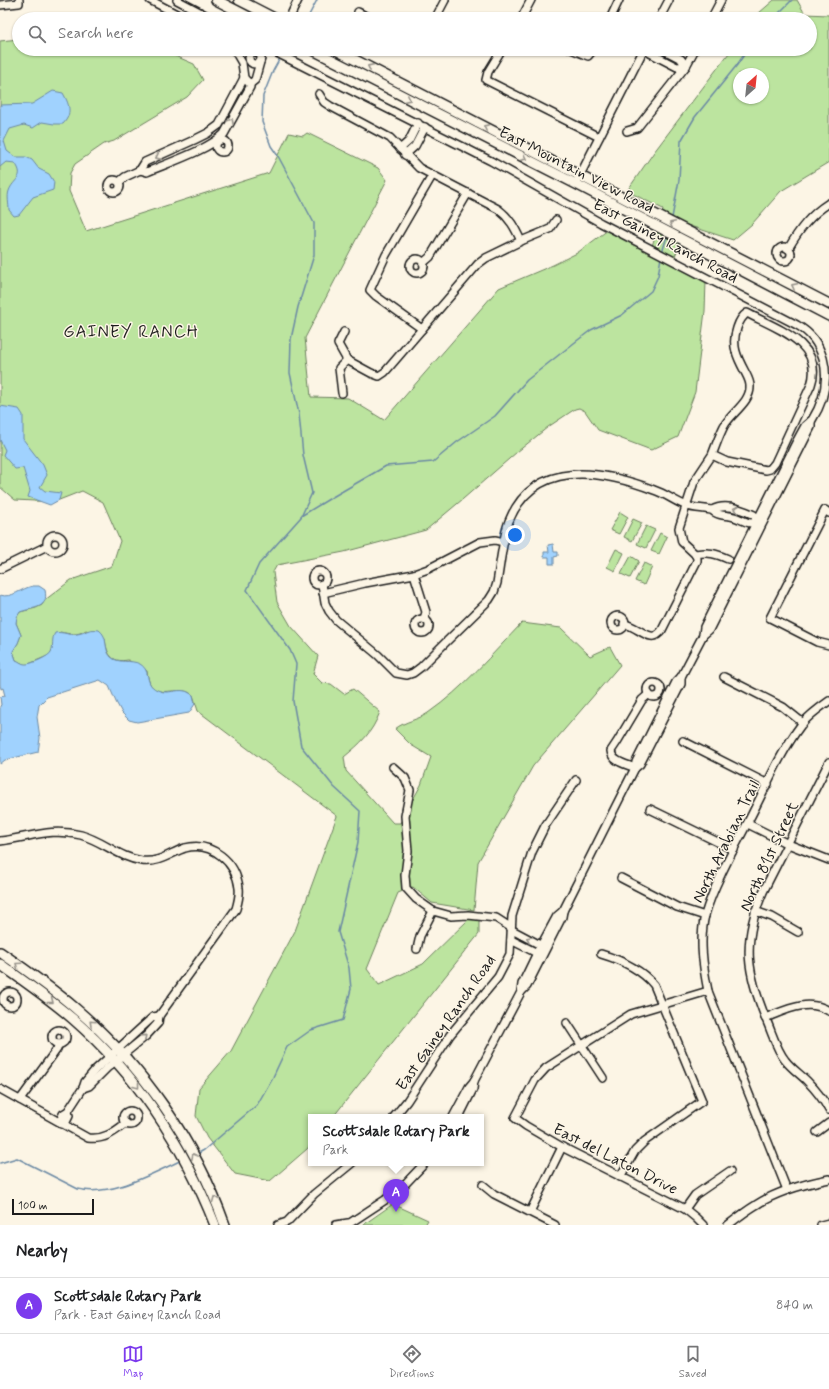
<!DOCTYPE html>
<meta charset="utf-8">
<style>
:root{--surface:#fff;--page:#f2f2f2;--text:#202124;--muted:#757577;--line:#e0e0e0;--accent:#7c3aed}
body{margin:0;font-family:Mynerve,sans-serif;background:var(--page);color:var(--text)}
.compass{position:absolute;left:733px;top:68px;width:36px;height:36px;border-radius:50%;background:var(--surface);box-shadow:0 1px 3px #0004;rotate:27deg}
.scale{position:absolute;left:12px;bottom:10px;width:82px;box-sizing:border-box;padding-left:4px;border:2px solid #1c1c1c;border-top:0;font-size:11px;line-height:14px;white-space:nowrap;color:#1c1c1c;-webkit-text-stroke:3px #fcf5e5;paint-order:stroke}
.you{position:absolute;left:515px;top:535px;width:14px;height:14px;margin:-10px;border:3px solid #fff;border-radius:50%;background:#1a73e8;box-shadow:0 0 0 6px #1a73e833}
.badge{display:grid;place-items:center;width:26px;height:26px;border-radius:50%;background:var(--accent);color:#fff;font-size:13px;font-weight:700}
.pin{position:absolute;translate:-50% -33px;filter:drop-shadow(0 1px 2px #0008)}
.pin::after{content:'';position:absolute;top:21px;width:14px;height:12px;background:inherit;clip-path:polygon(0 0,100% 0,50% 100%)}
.popup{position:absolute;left:308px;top:1114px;width:176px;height:52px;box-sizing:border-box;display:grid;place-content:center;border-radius:0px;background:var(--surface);filter:drop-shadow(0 1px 3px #0005);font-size:13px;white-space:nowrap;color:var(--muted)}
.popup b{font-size:15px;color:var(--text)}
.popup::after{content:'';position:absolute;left:50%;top:100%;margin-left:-8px;border:8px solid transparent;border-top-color:var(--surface)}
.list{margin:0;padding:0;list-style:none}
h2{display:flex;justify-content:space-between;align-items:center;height:52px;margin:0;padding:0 16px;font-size:17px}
h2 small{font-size:13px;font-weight:400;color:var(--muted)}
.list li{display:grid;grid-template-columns:26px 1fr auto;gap:12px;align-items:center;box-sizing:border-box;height:56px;padding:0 16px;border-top:1px solid var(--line)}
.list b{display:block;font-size:15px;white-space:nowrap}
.list p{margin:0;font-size:13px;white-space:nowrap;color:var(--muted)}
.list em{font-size:13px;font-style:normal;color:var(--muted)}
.icon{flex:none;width:22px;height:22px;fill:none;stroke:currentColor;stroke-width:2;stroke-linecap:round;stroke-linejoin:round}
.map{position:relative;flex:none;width:829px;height:1225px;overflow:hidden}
.search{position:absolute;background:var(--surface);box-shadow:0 1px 3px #0004;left:12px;right:12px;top:12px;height:44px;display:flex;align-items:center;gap:10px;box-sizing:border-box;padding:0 14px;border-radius:22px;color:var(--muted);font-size:15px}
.sheet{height:108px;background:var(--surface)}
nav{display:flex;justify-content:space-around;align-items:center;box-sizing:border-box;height:56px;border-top:1px solid var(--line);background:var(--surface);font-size:11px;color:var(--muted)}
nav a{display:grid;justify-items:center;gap:2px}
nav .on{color:var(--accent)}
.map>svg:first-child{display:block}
.green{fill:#bce49f;stroke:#6c805e;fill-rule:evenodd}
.water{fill:#a0d2fe;stroke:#6b89a4}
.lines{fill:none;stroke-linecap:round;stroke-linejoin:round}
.stream{stroke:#6b89a4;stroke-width:1.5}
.minor-casing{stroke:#1c1c1c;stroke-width:10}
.major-casing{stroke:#1c1c1c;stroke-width:12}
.minor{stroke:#fcf5e5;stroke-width:7}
.major{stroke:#fcf5e5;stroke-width:9}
.oneway{stroke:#97938b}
.labels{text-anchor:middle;stroke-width:3;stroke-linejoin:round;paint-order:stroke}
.street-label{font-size:16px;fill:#1c1c1c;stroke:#fcf5e5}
.neighbourhood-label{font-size:17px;letter-spacing:1px;fill:#1c1c1c;stroke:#fcf5e5}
</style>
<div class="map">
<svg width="829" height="1225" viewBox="0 0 829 1225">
<rect width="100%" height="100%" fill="#fcf5e5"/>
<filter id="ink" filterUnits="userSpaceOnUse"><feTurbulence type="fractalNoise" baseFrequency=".025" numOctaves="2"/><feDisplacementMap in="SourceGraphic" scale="8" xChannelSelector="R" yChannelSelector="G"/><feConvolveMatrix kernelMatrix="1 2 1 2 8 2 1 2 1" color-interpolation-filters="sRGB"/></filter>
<g filter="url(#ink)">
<g class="green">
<path d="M 774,0 L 797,0 L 805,14 L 829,15 L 829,162 L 781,191 L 752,224 L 733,240 L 687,225 L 672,264 L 706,281 L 705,311 L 695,392 L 678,437 L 651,450 L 598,430 L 585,411 L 579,408 L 575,409 L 548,427 L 517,452 L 463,499 L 426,530 L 344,552 L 277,565 L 273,572 L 277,602 L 291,626 L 318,656 L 313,674 L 322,683 L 331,684 L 344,694 L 353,689 L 380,712 C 372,733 361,743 344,757 L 346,771 L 393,823 L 400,823 L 421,785 L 431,757 L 411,745 L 395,729 C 405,721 418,720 428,713 C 464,688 492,654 522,623 L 561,628 L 590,656 L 610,647 L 620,665 L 533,766 L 478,862 L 474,910 L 432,903 L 413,887 L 398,893 L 367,969 L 379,985 L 423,964 L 469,919 L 479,919 L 479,934 L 333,1117 L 311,1117 L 311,1144 L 307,1149 L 270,1181 L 235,1174 L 207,1138 L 196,1116 L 199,1088 L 231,1051 L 295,931 L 337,816 L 198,711 L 193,695 C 190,693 187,691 184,691 C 165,689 150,700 147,671 L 128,660 C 111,663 107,654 105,639 L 86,630 C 77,636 70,634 60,632 L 50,655 L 31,663 L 25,665 L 16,660 L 13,651 L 18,643 L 21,635 L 16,623 L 16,617 L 20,612 L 36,608 L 42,605 L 45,600 L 71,580 L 112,566 L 120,541 L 103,502 L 82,491 L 54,502 L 15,500 L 0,487 L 0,41 L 19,39 L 19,49 L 159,49 L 194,64 L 203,80 L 187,97 L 114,141 L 104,144 L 75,164 L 70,173 L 69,191 L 86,231 L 269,173 L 289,133 L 303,136 L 307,133 L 378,168 L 387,180 L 305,338 L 311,397 L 348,398 L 384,420 L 499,288 L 553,265 L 577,253 L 608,230 L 650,253 L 663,209 L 627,191 L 654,152 L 732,49 L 810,49 L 810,19 L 755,19 L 759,13 ZM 739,74 L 763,74 L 763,98 L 739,98 Z"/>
<polygon points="620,512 628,517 619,534 610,530"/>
<polygon points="633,519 642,523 632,541 624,537"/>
<polygon points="646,526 655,530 646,548 637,544"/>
<polygon points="660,533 667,537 659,554 651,551"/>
<polygon points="616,549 624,553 615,571 607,567"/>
<polygon points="631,556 639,561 630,578 621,574"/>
<polygon points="644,563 652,567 644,585 635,581"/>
<polygon points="393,1204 428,1220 425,1225 363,1225"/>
</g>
<g class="water">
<path d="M 53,91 L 63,93 C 69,104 73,113 63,124 L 54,124 L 42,122 L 33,128 L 24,125 L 10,129 L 4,141 L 7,151 L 15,157 L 26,157 L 32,160 L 39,169 L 49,174 L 54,182 L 53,190 L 33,197 L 19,215 L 14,216 L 9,210 C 9,205 7,196 9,191 C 13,179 26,178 15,163 L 6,162 L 0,167 L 0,105 L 32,104 Z"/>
<polygon points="0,406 19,409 23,415 23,439 43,465 47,475 40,487 45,491 61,493 59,500 50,505 28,497 30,491 23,468 15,469 3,455 5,450 0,440"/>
<polygon points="553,544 554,552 558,552 558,556 554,557 554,564 549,564 549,557 544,557 544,552 549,552 548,545"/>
<path d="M 33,586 L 39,586 L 45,590 C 49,609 34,607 20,612 L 17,617 L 16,623 L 21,635 L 18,643 L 13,651 L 16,660 C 19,661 22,664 25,664 C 30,665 50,656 51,652 C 54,646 51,639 55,633 C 63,631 69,636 77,634 C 86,633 87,628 99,630 C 109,637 103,649 111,657 C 118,664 130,659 140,664 C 153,672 142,685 160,691 C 168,694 177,689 185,691 C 187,691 191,694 193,695 L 195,704 L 189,713 L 137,722 L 129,720 L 122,713 L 116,702 L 109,686 L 100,680 L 47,697 L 39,705 L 37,717 L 40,738 L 38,752 L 5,760 L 0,764 L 0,706 L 1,705 L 0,697 L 5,696 L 3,688 L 1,689 L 0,685 L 0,595 C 12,599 21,588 33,586 Z"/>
</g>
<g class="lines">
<g class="stream">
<polyline points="307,19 317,0"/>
<polyline points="773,19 792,0"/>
<polyline points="672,218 679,180 681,141 695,117 737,65 748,49"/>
<polyline points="662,253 667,236"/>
<polyline points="301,516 329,499 386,466 433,462 457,442 495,416 527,380 574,343 591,330 622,315 651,291 658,276 661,257"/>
<polyline points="197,1154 204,1150 257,1105 273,1077 287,1047 311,1030 343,1020 351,989 349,968 338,932 358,842 360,811 334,787 301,746 293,701 296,664 290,650 247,590 259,564 301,517 312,493 303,455 299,414 290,373 291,339 298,307 314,255 314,223 278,156 271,146 262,122 263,96 273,71 279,60"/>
<path d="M 0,1163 L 17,1158 L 78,1189 C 111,1197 151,1174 180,1161"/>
</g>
<defs>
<g id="minor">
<polyline points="150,0 186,19"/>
<polyline points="177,0 213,19"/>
<polyline points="0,5 19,3 19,0"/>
<polyline points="358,12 371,19"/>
<polyline points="289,19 298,0"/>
<polyline points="435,19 445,0"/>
<polyline points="521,19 531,0"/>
<polyline points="610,19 619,0"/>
<polyline points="659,19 669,0"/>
<polyline points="711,19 721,0"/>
<path d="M 269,49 L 491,161 L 601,223 L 797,325 C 811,333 818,343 823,358 C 829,380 824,401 812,420 C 810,422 807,424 805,426 C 800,435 795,444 791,453 L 704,627 L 703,635 L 681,677 L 676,682 L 636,762 L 635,768"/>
<polyline points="502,49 488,72 486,80 599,137"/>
<polyline points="571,49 588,56 594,49"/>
<polyline points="648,49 650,53 677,67 686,66"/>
<polyline points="662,49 681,59 686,66"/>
<circle cx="255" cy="58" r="6"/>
<polyline points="250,84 255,80 260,62"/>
<path d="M 319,94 L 324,102 L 330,106 L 390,138 L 419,168 L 498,209 C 510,218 515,228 521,241"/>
<polyline points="627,131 637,128 686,66 695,49"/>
<circle cx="222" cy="146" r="6"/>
<polyline points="400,149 409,141 418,123"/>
<polyline points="405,155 415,146 425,127"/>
<path d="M 140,170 L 147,172 C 168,163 210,149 224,134 L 250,87 L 250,84 L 244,78 L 242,63 L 234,49"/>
<polyline points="578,179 644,49"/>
<circle cx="114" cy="186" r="6"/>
<polyline points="119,182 125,177 140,170 145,162 194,140 208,133 219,125 244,78"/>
<circle cx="784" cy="254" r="7"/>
<path d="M 788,249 C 799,230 810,215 829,203"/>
<circle cx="417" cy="266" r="7"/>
<polyline points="423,263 430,257 468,193"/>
<polyline points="422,329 478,264 486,258 521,241 550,229 556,220"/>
<polyline points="347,360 371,373 379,376 385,372 422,329 376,296 370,290 386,255 432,176"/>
<polyline points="342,393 339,368 347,360 338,344 344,332"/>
<path d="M 712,510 C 724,503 742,509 754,515 L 757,521 L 759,522"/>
<polyline points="829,513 825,510 770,618 817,642 829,645"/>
<circle cx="55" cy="543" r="8"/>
<path d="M 695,554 C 709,552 715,553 728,559"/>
<polyline points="0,569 47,546"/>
<circle cx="319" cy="578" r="7"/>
<polyline points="414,574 426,612 424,619"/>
<path d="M 322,584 L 325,603 L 329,611 L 336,620 L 378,655 L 396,673 L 407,675 L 413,673 L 421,667 L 445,643 L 489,600 L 494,592 L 497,583 C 500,566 503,536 509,521 C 535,457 604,471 654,490 C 666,494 676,502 687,506 C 696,509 703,508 711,510 C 715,511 712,512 716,513 C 721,516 728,515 734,517 C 739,518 746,523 751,523 C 753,523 755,522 757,521"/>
<polyline points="323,593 365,583 414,574 428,569 480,542 495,540 504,542"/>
<circle cx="618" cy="623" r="7"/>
<circle cx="422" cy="626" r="7"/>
<path d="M 624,624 C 639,626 651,646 662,630 L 697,561 L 697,558 L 695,554 L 682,542 L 679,528 L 694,482 L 712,455 L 727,462 L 766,470 L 770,469 L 775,463 L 811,385 C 825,343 775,328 747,313 C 741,317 739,322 737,328 C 731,345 737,357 745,372 C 747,376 750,381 750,386 C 751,402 731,413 724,426 C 719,436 716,445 712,455"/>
<polyline points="703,635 709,630 811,427 811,421"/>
<polyline points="724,677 783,707 803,723"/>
<circle cx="654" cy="690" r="7"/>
<polyline points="683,741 768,784"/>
<path d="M 829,762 L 763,892 C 741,943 747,974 768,1024 C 773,1036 777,1050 785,1060 C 791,1068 800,1074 807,1081 C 816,1090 823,1099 829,1110"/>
<polyline points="393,767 405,778 410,790 405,816 408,851 405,875 406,888 416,899 433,911 451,916 468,915 496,918 510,927"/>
<path d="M 635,768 C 626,764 612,762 611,751 L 617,742 L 642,700 L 649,694"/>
<polyline points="650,809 734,850"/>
<polyline points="748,824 788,844 829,860"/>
<path d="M 0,841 C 29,838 50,827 81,835 C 103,841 120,858 142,861 C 160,863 170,853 185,848 C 212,841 236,862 239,888 C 240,895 238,902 236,909 L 159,1016 L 158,1023 L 146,1036 L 107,1068 L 89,1086 L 83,1088"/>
<polyline points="621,878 677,907 705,916"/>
<polyline points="755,911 772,917 798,932"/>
<polyline points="512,930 544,947"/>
<polyline points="511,940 541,955"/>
<polyline points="417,949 420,936 433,911"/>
<path d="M 601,954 C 621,960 641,969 654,985 L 702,1101 L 645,1141 L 635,1151 L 620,1177"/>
<polyline points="521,992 522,984 537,953 557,916 563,911 635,768 640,764 681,684 681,677"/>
<circle cx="10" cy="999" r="7"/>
<path d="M 765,1018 C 786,1010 808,998 829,1011"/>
<polyline points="567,1023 603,1078"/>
<circle cx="59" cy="1037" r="7"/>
<path d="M 0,1089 L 88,1138 C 104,1140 113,1133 126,1123"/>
<polyline points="20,1100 57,1049 59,1044"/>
<polyline points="68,1111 69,1116 66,1122 61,1124 61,1119 63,1114 68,1111 83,1088 85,1082 95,1070 153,1017 159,1016"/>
<circle cx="130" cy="1118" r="7"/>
<polyline points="394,1117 407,1101 450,1035 498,977 510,954 512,916 532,852 545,826 576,780"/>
<polyline points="453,1117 469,1087 474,1081 521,992 527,986 562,917 563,911"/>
<polyline points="459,1117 473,1089 474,1081"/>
<polyline points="817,1132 829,1123"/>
<polyline points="483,1185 494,1194 555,1225"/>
<path d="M 787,1190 L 708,991 C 703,966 699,940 705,915 C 714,884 735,847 750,818 C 766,787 780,753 801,725 C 809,715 819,708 829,701"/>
<polyline points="685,1209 695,1195 730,1171"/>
<polyline points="530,1212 562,1147"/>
<polyline points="278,1225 287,1222 314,1194 352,1163"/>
<polyline points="336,1225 348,1223"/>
<polyline points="347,1225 385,1200 406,1183 425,1163"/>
<polyline points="703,1225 696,1218 685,1209 562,1147 526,1126 515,1118 535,1080 546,1068 631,1014 708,991"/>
<path d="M 728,1225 C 737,1218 746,1211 756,1205 C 777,1191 804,1184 829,1179"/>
<polyline points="821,1225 829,1223"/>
</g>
<g id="major">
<polyline points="216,0 253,19"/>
<polyline points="239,0 276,19"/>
<polyline points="311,49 576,184 829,316"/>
<polyline points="334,49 829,304"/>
<path d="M 0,952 C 26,970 52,988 75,1008 C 143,1066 195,1141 225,1225"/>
<path d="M 0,964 C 25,982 50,999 73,1019 C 137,1075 184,1146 215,1225"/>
</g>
</defs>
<use href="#minor" class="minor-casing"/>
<use href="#major" class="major-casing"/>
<use href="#minor" class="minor"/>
<use href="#major" class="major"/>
</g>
<defs><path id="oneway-chevron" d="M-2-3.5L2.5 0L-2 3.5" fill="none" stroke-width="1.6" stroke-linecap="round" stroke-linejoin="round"/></defs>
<g class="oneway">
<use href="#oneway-chevron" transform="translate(370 67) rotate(-153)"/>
<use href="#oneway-chevron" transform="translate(408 99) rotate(27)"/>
<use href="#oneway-chevron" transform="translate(231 121) rotate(-61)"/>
<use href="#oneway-chevron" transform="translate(486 127) rotate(-153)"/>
<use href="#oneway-chevron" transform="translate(158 157) rotate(156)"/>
<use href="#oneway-chevron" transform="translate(524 158) rotate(27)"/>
<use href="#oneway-chevron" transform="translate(672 224) rotate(-153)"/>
<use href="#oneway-chevron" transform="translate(794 286) rotate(-153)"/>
<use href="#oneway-chevron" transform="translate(736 509) rotate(-169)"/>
<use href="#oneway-chevron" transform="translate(529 939) rotate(-152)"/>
<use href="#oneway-chevron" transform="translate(18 965) rotate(-145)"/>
<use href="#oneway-chevron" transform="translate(51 1001) rotate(38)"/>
<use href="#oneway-chevron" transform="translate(92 1023) rotate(-137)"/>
<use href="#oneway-chevron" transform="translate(144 1037) rotate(-42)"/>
<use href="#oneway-chevron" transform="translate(137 1086) rotate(52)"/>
<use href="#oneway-chevron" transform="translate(194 1156) rotate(-118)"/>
<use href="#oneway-chevron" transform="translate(215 1199) rotate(-112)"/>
</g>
</g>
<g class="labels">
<g class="street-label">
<text transform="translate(577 169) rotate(27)" y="6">East Mountain View Road</text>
<text transform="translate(666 240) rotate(28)" y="6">East Gainey Ranch Road</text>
<text transform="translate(725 841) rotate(-64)" y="6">North Arabian Trail</text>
<text transform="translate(768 856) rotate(-65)" y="6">North 81st Street</text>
<text transform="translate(445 1022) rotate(-55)" y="6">East Gainey Ranch Road</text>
<text transform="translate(616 1158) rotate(27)" y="6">East del Laton Drive</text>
</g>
<g class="neighbourhood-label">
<text x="131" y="337">GAINEY RANCH</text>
</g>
</g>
</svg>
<svg class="compass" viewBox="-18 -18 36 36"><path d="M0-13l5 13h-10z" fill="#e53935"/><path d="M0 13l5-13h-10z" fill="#757577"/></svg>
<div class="scale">100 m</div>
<div class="you"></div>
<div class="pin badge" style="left:396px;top:1212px">A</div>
<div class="popup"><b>Scottsdale Rotary Park</b>Park</div>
<div class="search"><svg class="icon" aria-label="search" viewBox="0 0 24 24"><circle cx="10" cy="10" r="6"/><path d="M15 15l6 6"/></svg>Search here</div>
</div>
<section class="sheet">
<h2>Nearby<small></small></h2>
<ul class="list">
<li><span class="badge">A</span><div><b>Scottsdale Rotary Park</b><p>Park · East Gainey Ranch Road</p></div><em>840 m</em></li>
</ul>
</section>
<nav>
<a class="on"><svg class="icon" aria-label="map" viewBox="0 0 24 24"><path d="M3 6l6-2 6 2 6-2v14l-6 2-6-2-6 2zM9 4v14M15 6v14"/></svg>Map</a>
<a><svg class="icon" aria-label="directions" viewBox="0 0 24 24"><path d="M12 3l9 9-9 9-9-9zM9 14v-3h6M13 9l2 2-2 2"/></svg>Directions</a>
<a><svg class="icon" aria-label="saved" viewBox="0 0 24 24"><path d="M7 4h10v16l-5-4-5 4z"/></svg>Saved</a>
</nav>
